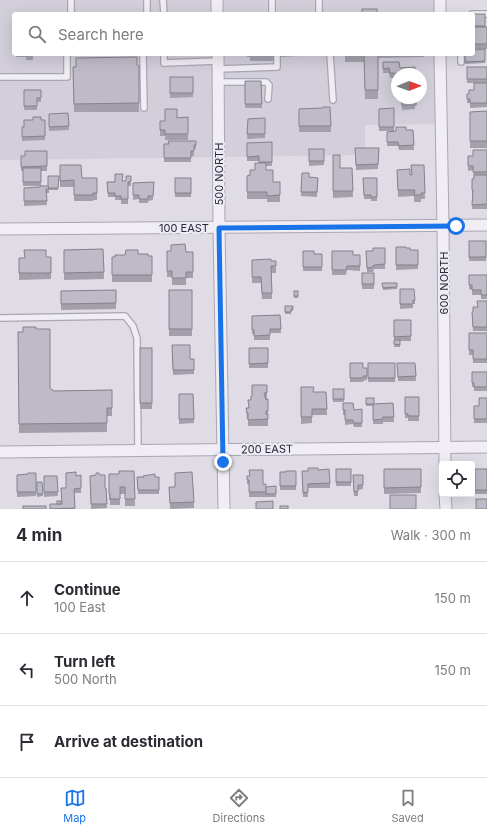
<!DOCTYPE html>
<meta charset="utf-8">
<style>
:root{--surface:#fff;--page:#f2f2f3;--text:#2b2b33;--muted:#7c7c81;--line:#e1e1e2;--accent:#1a73e8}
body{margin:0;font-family:Inter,sans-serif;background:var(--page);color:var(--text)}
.controls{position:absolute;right:12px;bottom:12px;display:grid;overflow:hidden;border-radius:4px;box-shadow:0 4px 16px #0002}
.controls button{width:36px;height:36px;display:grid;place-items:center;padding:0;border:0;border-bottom:1px solid var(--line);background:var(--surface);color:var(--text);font:20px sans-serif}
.compass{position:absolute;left:391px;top:68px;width:36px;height:36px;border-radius:50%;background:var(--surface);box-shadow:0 4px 16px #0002;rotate:89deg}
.stop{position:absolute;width:12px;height:12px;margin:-9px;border:3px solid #1a73e8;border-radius:50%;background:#fff}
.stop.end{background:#1a73e8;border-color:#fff;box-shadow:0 1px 4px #0008}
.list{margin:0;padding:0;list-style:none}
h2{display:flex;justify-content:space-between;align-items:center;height:52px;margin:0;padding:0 16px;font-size:17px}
h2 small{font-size:13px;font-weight:400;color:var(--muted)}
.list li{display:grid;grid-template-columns:26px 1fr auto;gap:12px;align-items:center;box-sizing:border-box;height:72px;padding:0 16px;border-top:1px solid var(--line)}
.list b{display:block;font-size:15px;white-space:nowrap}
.list p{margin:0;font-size:13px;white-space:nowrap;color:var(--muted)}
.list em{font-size:13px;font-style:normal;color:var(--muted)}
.icon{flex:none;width:22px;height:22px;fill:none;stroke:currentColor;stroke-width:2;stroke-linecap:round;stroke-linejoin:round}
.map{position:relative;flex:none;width:487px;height:509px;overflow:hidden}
.search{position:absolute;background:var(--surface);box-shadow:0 4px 16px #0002;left:12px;right:12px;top:12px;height:44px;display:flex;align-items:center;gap:10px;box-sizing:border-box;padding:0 14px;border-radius:4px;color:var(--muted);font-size:15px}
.sheet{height:268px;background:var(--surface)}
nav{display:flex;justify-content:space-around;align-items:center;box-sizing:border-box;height:56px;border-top:1px solid var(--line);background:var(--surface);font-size:11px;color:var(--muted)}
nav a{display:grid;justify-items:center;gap:2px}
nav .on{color:var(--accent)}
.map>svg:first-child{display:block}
.built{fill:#d2ceda;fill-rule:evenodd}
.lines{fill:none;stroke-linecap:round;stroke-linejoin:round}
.lane-casing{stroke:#aaa6b2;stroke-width:8}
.street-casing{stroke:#aaa6b2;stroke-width:13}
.lane{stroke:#f0eef4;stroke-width:5.5}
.street{stroke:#f0eef4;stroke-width:11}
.wall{fill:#a3a0ab}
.building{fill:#bebac7;stroke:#85828b}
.route{stroke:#1a73e8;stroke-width:5}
.labels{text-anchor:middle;stroke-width:4;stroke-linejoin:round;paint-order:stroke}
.street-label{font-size:11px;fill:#2d273a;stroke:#edebf3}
</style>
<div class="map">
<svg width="487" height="509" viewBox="0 0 487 509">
<rect width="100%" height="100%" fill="#dfdce5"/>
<path class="built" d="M 0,0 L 440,0 L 440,14 L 14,14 L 14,54 L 440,54 L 441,124 L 365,125 L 365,155 L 0,160 ZM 397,74 L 421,74 L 421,98 L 397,98 Z"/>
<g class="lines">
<defs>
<g id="lane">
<polyline points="147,0 147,14"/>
<polyline points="163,0 164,14"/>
<polyline points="71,14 71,0"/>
<polyline points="272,14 272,0"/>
<polyline points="319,14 319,0"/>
<polyline points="472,14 487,14"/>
<polyline points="143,54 144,108"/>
<polyline points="164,54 164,63 218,61"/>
<polyline points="330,54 333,100"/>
<polyline points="461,54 461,62"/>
<polyline points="218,69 277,67 277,54"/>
<polyline points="0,77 67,77 67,54"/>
<polyline points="219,82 266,82 269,85 268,99"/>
<polyline points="0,318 125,316 133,326 137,338 138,451"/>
</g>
<g id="street">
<polyline points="217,0 217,14"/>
<polyline points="440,0 440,14"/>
<polyline points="218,54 219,228 224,509"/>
<polyline points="440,54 443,226 445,464"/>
<polyline points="0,229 487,225"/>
<polyline points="0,452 487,447"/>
<polyline points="445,494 446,509"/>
</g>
</defs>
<use href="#lane" class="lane-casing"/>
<use href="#street" class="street-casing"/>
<use href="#lane" class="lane"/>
<use href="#street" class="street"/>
</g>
<g class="wall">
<polygon points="473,14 485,27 487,27 487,49 473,49"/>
<polygon points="485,49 485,63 465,64 465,54"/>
<polygon points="16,54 33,54 33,60 26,60 26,57 16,57"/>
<polygon points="247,54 274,54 274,61 250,61 250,57 247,57"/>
<polygon points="280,54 303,54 298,54 298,56 280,57"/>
<polygon points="345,54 378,54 378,99 365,99 364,62 345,62"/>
<polygon points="378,54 424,54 424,57 378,58"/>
<polygon points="76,58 139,66 139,112 74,112 73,67 76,67"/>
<polygon points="383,62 400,68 415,74 397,74 397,78 390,78 389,73 383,73"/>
<polygon points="467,67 487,67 487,107 470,108 470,103 467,103 467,94 469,94 474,90 485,83 467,83"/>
<polygon points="170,77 193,77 193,97 170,98"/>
<polygon points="245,81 261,81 262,108 245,108"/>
<polygon points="24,90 41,90 41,102 37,102 37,110 24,110"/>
<polygon points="401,98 417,98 417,105 415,106 415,109 402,110"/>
<polygon points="330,107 331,132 299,132 299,109 323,108"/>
<polygon points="394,108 394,131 379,131 379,109"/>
<polygon points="487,111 487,148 470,148 470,112"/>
<polygon points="68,113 69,130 49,131 49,114"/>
<polygon points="188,117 188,140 165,140 165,136 160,136 160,121 165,121 177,118"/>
<polygon points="265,118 265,138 247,139 248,119"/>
<polygon points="41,120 45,120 45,140 22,141 22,127 24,127"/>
<polygon points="406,130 413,130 414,150 399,150 398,146 387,146 387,132 396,131"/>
<polygon points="196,141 196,149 194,149 194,156 191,156 191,162 164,162 164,144"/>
<polygon points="272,142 272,166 266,166 266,170 273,182 280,182 280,202 267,202 267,199 247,199 247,176 250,175 255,170 259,163 259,161 247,161 247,143"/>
<polygon points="355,148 379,148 378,169 356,170"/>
<polygon points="309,149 324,149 324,165 309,166"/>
<polygon points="47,151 47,171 41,171 41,186 48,186 59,176 58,190 49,190 49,193 46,193 47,205 24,206 24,188 40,187 40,186 23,186 23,171 21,171 21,156 25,156"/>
<polygon points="333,155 340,168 352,168 353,197 333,198"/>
<polygon points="468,156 487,166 487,209 472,209 473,194 472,194 472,179 474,179 473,170 468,171"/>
<polygon points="60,165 82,178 97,178 97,200 93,200 93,201 74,201 74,187 60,187"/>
<polygon points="424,165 425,199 421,199 421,202 414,202 414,196 398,197 397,170 410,175 411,175"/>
<polygon points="302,173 309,177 318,178 317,197 301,196"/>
<polygon points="131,176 131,186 128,186 128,204 121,204 121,200 115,200 115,197 108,197 107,182 126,181"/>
<rect x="175" y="178" width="16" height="19"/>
<polygon points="363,178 377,178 377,201 371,201 371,199 364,199"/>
<polygon points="154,182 153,200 148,201 148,203 139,203 139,199 133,200 133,183"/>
<rect x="469" y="241" width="17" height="20"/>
<polygon points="396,247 406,248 410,250 418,250 418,269 396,270"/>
<polygon points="385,248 385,269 374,269 373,272 367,272 366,251 373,251"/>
<polygon points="103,249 104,279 64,280 64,250"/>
<polygon points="167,251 193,252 193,278 186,278 186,285 172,285 172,277 167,277"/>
<polygon points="303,251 314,254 322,254 322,271 303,271"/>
<polygon points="332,251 353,255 360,255 360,271 347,270 346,275 332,275"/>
<polygon points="138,254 148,256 152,256 152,282 112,282 112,257 115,257 125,255"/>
<polygon points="51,257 51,279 19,280 19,258"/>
<polygon points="252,260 276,261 276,273 272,273 272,299 262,299 261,283 252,283"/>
<rect x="362" y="273" width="12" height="16"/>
<polygon points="469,275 487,275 487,299 481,299 481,295 472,295 472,290 469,289"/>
<polygon points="382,283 397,283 397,289 383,290"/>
<polygon points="400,289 415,300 415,304 413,304 413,308 400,309"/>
<polygon points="116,290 116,309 61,310 61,291"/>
<rect x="169" y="290" width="23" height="46"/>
<rect x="294" y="291" width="4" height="7"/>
<polygon points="487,301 487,331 473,331 472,312 473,312 477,307"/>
<polygon points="285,306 293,306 293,311 291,311 291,314 285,314"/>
<polygon points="280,315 281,333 270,333 270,340 254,340 254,334 252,334 252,316"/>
<polygon points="394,320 411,320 411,341 400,341 400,347 394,347"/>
<polygon points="36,329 50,388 54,391 112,390 112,416 107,416 107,432 19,433 18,332 23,332"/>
<polygon points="469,333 487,333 487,363 473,363 473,355 469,355"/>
<polygon points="172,345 190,359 194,359 194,374 173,375"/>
<rect x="140" y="348" width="12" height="61"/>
<rect x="249" y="348" width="19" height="20"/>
<polygon points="350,363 363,368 367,368 367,380 363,381 363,382 350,382"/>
<rect x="368" y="363" width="27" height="19"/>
<polygon points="397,363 415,363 416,381 398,381"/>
<polygon points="472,372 487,372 487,391 474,391 474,387 472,387"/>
<polygon points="267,385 267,399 265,399 268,399 268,426 248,426 248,419 247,419 246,408 248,408 252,396"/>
<polygon points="301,387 313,392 326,392 327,415 312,415 312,423 301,424"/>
<rect x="333" y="389" width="11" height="13"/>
<polygon points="179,394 193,394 194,423 179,424"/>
<polygon points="405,397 419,397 419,421 408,421 408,418 405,418"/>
<polygon points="366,398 374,404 393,403 394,422 383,422 383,424 373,424 373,406 366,406"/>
<polygon points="487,398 487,423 474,423 474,406 479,406"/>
<polygon points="343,403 354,410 362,409 362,427 354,427 353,424 345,425 345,415 343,415"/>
<rect x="336" y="469" width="15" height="17"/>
<polygon points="384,469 421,469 421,493 384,494"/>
<rect x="475" y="469" width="12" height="25"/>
<polygon points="318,470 330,483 330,488 308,488 308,497 303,497 302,471"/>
<polygon points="134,471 135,506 125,506 125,494 120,494 120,505 110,505 110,500 109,500 109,474 119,474"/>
<polygon points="296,471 296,490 280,490 280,472"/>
<polygon points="36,473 36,496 17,497 17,475 28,474"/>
<polygon points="175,473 194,502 194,508 170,509 169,487 175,487"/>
<polygon points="81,475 81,493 74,493 75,509 50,509 62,504 66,488 76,476"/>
<polygon points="100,475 105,488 106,488 107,508 91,509 90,476"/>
<polygon points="353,475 363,475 363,489 358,490 358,496 354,496"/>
<polygon points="44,476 57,476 58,496 44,497"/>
<polygon points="247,476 266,487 276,486 276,497 249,497 249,484 247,484"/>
<polygon points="137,477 159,477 159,494 138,494"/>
<polygon points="37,482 42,482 43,496 37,497"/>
</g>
<g class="building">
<rect x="362" y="9" width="15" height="5"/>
<rect x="473" y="14" width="12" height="12"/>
<rect x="473" y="27" width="14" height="17"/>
<polygon points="485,49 485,61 465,62 465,54 473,54 473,50"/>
<rect x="250" y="54" width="24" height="1"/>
<polygon points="364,54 378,54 378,90 365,90"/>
<polygon points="137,57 137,65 139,66 139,103 74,104 73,67 76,67 76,58"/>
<polygon points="383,62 399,62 400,68 415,67 415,74 390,73 389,68 383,69"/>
<rect x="467" y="67" width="20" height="12"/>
<rect x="170" y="77" width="23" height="16"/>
<polygon points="245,81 261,81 262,104 245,104"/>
<polygon points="474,83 487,83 487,103 470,103 470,99 467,99 467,94 469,94 469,90 474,90"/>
<polygon points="24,90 41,90 41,98 37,98 37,106 24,106"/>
<polygon points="401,98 417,98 417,101 415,101 415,105 402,105"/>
<polygon points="323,107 330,107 331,126 299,126 299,109 323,108"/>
<polygon points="394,108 394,127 379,127 379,109"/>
<polygon points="165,109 177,109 177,118 188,117 188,134 165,134 165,130 160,130 160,121 165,121"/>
<polygon points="487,111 487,141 470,141 470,112"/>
<polygon points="68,113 69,126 49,127 49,114"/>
<polygon points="33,117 41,117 41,120 45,120 45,136 22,137 22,127 24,127 24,120 33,120"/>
<polygon points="265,118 265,134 247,134 248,119"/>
<polygon points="396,127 406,127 406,130 413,130 414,145 399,146 398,142 387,142 387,132 396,131"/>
<polygon points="168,141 196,141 196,145 194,145 194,151 191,151 191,158 164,158 164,144 169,144"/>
<polygon points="272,142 272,162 259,162 259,156 247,157 247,143"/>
<polygon points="355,148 379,148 378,164 356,165"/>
<rect x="309" y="149" width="15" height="12"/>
<polygon points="473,150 487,150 487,172 473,172 473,166 468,166 468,156 473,156"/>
<polygon points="25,151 47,151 47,166 21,167 21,156 25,156"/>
<polygon points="333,155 340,155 340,168 352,168 353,191 333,191"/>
<polygon points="255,163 266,163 266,170 273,170 273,182 280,182 280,195 267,196 267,192 247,192 247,176 250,175 250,170 255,170"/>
<polygon points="60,165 81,165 82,178 97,178 97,193 93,193 93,195 74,195 74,180 60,181"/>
<polygon points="411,165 424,165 425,193 421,193 421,195 414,195 415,190 398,190 397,170 410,169 410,175 412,175"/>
<rect x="23" y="168" width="18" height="14"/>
<polygon points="302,173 309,173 309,177 318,178 317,192 301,192"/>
<polygon points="115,174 123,174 122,181 126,181 126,176 131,176 131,181 128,182 128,199 121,199 121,196 115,196 115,193 108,193 107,182 115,182"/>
<polygon points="474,175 487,175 487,204 472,205 473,190 472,190 472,179 474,179"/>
<polygon points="48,176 59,176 58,188 48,188"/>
<rect x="175" y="178" width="16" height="15"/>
<polygon points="363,178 377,178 377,197 371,197 371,195 364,195"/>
<polygon points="154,182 153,196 148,196 148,199 139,199 139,195 133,195 133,183"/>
<polygon points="40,186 48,186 49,189 46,189 47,201 24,201 24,188 40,187"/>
<rect x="469" y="241" width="17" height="16"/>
<polygon points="185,244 186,252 193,252 193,272 186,272 186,278 172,278 172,271 167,271 167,251 171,251 171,245"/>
<polygon points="396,247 406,247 406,248 410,248 410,250 418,250 418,265 396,265"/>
<polygon points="373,248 385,248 385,264 374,265 373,267 367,268 366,251 373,251"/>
<polygon points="103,249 104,272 64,273 64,250"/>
<polygon points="24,250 46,250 46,257 51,257 51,273 19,273 19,258 25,258"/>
<polygon points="126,250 138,250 138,254 148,254 148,256 152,256 152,275 112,275 112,257 115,257 115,255 125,255"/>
<polygon points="303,251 314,251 314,254 322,254 322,267 303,267"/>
<polygon points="332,251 353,251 353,255 360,255 360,266 347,266 346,270 332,270"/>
<polygon points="271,259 271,261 276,261 276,266 271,266 272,293 262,293 261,277 252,277 252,260"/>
<rect x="362" y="273" width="12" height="11"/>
<polygon points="469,275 487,275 487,295 481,295 481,290 472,290 472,285 469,285"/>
<polygon points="382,283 397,283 397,287 383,288"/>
<polygon points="400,289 414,289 415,300 413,300 413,304 400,304"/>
<polygon points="116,290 116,303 61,304 61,291"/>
<rect x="169" y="290" width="23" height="39"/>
<rect x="294" y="291" width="4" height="5"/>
<polygon points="477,301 487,301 487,327 473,327 472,312 473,312 473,307 478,307"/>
<polygon points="285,306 293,306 293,309 291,309 291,312 285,312"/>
<polygon points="280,315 281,329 270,329 270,335 254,336 254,330 252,330 252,316"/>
<polygon points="394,320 411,320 411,336 394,337"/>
<polygon points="23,327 36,327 36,329 50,329 50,388 54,391 112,390 112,408 107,408 107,423 19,424 18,332 23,332"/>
<polygon points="469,333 487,333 487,359 473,359 473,350 469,350"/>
<polygon points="394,340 400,340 400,345 394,344"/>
<polygon points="172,345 190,345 190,359 194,359 194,370 173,370"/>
<rect x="140" y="348" width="12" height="55"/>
<polygon points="249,348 268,348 268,363 249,364"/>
<polygon points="350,363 363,363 363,368 367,368 367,376 363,376 363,378 350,378"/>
<rect x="368" y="363" width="27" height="15"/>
<polygon points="397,363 415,363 416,376 398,377"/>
<polygon points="472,372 487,372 487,387 474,387 474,383 472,383"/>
<polygon points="252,385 267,385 267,393 264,393 266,400 268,399 268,411 266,411 266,414 268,414 268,419 248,420 248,413 247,413 246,408 249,408 248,400 251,400 251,396 252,396"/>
<polygon points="301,387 314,387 313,392 326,392 327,409 312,409 312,417 301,417"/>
<rect x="333" y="389" width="11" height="10"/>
<polygon points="179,394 193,394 194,419 179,419"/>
<polygon points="405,397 419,397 419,416 408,416 408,414 405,414"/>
<rect x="366" y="398" width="8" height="6"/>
<polygon points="479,398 487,398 487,419 474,419 474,406 479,406"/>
<polygon points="343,403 353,403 354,410 362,409 362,423 354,423 353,420 345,420 345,410 343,410"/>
<polygon points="393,403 394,417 383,417 383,419 373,420 373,404"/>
<polygon points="308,468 318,468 318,470 329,469 330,483 308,484 308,492 303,493 302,471 308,471"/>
<rect x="336" y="469" width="15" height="13"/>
<polygon points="384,469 421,469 421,487 384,488"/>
<rect x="475" y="469" width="12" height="21"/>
<polygon points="249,470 263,470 263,484 266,484 266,492 249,492 249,480 247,480 247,476 250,476"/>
<polygon points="119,471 134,471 135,499 125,499 125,487 120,487 120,499 110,499 110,494 109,494 109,474 119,474"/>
<polygon points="286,471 296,471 296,486 280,486 280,472 286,472"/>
<polygon points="76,472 76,476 81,475 81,488 74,489 75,508 50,509 50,504 62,504 61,488 66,488 66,473"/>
<polygon points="192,472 194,502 170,503 169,487 175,487 175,473"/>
<polygon points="28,473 36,473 36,492 17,492 17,475 28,474"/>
<polygon points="96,473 99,473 100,475 105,475 105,488 106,488 107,504 91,504 90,476 96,475"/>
<polygon points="155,474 155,477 159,477 159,490 138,490 137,477 144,477 143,476"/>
<polygon points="353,475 363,475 363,485 358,485 358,491 354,492"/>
<polygon points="44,476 57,476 58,492 44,492"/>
<polygon points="37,482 42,482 43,494 37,494"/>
<polygon points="276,486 276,494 266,494 266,487"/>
<rect x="390" y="495" width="26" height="14"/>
<rect x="476" y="499" width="11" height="10"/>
<rect x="57" y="501" width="4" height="3"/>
<polygon points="273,501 273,509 256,509 256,502"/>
<rect x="23" y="506" width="23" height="3"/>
<rect x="280" y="506" width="8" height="3"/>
</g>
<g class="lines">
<polyline class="route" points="223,462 219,228 456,226"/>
</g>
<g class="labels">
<g class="street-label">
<text transform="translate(219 174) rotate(-90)" y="4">500 NORTH</text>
<text x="184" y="232">100 EAST</text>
<text transform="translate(444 283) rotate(-90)" y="4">600 NORTH</text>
<text transform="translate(267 449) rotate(-1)" y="4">200 EAST</text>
</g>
</g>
</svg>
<div class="controls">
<button><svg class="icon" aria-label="locate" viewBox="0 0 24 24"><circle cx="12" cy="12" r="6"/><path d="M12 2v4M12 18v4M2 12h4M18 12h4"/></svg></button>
</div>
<svg class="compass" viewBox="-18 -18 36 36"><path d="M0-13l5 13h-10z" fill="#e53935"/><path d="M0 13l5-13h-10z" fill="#7c7c81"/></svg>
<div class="stop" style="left:456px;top:226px"></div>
<div class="stop end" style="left:223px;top:462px"></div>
<div class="search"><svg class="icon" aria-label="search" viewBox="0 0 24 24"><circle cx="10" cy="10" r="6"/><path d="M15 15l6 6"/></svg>Search here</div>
</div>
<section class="sheet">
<h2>4 min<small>Walk · 300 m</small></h2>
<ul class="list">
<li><svg class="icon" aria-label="ahead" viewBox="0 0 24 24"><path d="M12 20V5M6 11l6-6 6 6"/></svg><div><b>Continue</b><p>100 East</p></div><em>150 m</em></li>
<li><svg class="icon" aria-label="left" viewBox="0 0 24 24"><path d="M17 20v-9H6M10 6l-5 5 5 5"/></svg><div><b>Turn left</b><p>500 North</p></div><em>150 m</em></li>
<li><svg class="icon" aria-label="arrive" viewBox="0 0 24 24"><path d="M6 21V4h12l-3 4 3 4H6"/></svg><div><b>Arrive at destination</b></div></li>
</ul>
</section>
<nav>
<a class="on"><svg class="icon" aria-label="map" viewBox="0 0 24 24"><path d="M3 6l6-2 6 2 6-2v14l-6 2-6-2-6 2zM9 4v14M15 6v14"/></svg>Map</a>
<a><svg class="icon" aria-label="directions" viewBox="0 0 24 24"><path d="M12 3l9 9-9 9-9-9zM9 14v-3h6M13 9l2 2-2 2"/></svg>Directions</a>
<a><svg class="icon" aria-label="saved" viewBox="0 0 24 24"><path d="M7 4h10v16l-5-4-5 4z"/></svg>Saved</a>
</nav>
